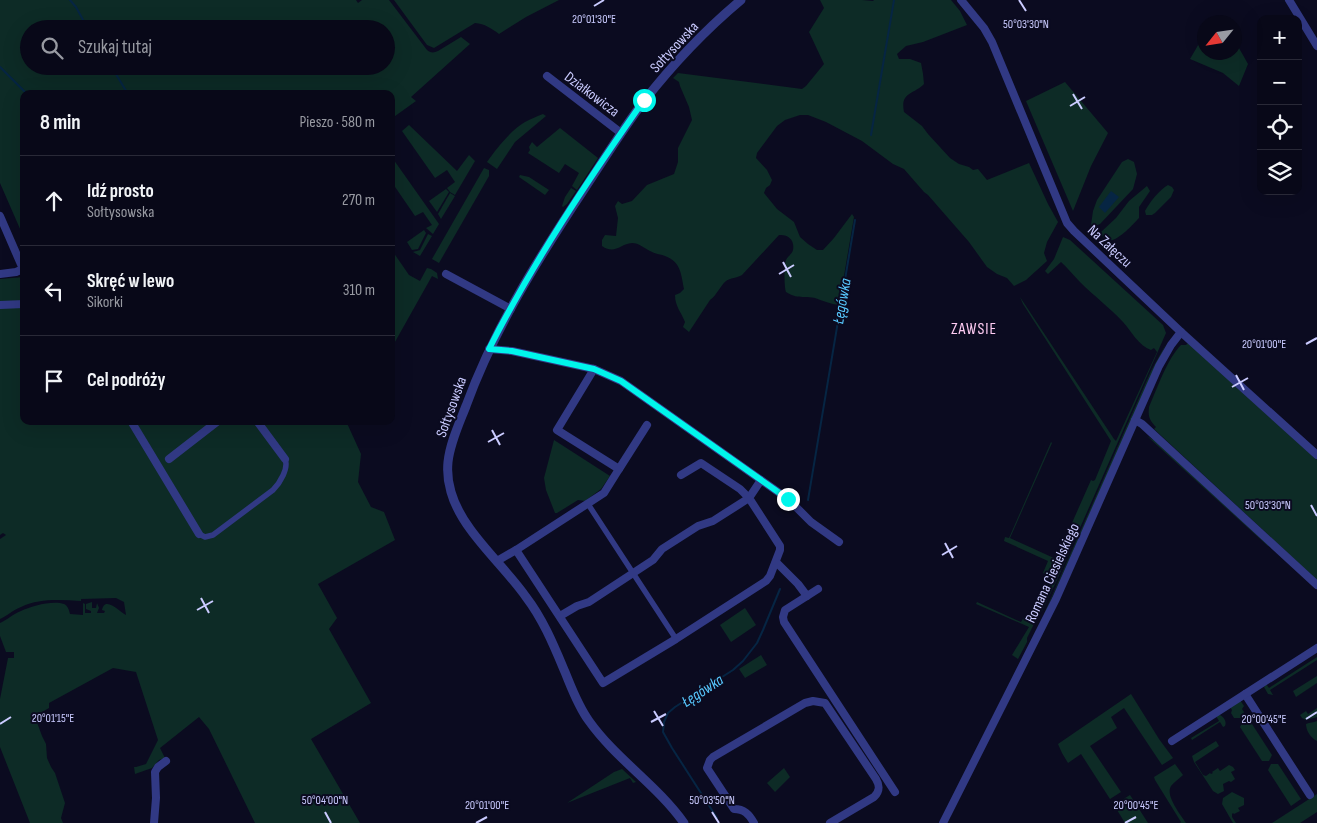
<!DOCTYPE html>
<html lang="pl">
<meta charset="utf-8">
<style>
:root{--surface:#080818;--page:#111121;--text:#f1f3f6;--muted:#989aa2;--line:#292937}
body{margin:0;font-family:"Sofia Sans Condensed",sans-serif;background:var(--page);color:var(--text)}
.controls{position:absolute;right:15px;top:15px;display:grid;overflow:hidden;border-radius:10px;box-shadow:0 5px 20px #0002}
.controls button{width:45px;height:45px;display:grid;place-items:center;padding:0;border:0;border-bottom:1px solid var(--line);background:var(--surface);color:var(--text);font:25px sans-serif}
.compass{position:absolute;left:1197px;top:15px;width:45px;height:45px;border-radius:50%;background:var(--surface);box-shadow:0 5px 20px #0002;rotate:240deg}
.stop{position:absolute;width:15px;height:15px;margin:-11px;border:4px solid #00f5eb;border-radius:50%;background:#fff}
.stop.end{background:#00f5eb;border-color:#fff;box-shadow:0 1px 5px #0008}
.list{margin:0;padding:0;list-style:none}
h2{display:flex;justify-content:space-between;align-items:center;height:65px;margin:0;padding:0 20px;font-size:21px}
h2 small{font-size:16px;font-weight:400;color:var(--muted)}
.list li{display:grid;grid-template-columns:32px 1fr auto;gap:15px;align-items:center;box-sizing:border-box;height:90px;padding:0 20px;border-top:1px solid var(--line)}
.list b{display:block;font-size:19px;white-space:nowrap}
.list p{margin:0;font-size:16px;white-space:nowrap;color:var(--muted)}
.list em{font-size:16px;font-style:normal;color:var(--muted)}
.icon{flex:none;width:28px;height:28px;fill:none;stroke:currentColor;stroke-width:2;stroke-linecap:round;stroke-linejoin:round}
.map{position:relative;flex:none;width:1317px;height:823px;overflow:hidden}
.search{position:absolute;background:var(--surface);box-shadow:0 5px 20px #0002;left:20px;top:20px;width:375px;height:55px;display:flex;align-items:center;gap:12px;box-sizing:border-box;padding:0 18px;border-radius:28px;color:var(--muted);font-size:19px}
.panel{position:absolute;background:var(--surface);box-shadow:0 5px 20px #0002;left:20px;top:90px;width:375px;height:335px;border-radius:10px}
.map>svg:first-child{display:block}
.green{fill:#0d2b26;fill-rule:evenodd}
.water{fill:#062543}
.lines{fill:none;stroke-linecap:round;stroke-linejoin:round}
.stream{stroke:#062543;stroke-width:2}
.pedestrian{stroke:#313984;stroke-width:5.5}
.minor{stroke:#313984;stroke-width:8}
.tertiary{stroke:#313984;stroke-width:9}
.route{stroke:#00f5eb;stroke-width:6}
.ticks{fill:none;stroke:#cacbff;stroke-width:2}
.labels{text-anchor:middle;stroke-width:4;stroke-linejoin:round;paint-order:stroke}
.street-label{font-size:15px;fill:#cacbff;stroke:#0b0b20}
.water-label{font-size:16px;font-style:italic;fill:#58c9ff;stroke:#0b0b20}
.neighbourhood-label{font-size:16px;letter-spacing:1px;fill:#ffccf3;stroke:#0b0b20}
.ticks-label{font-size:12px;text-anchor:middle;fill:#cacbff;stroke:#0b0b20;stroke-width:4;stroke-linejoin:round;paint-order:stroke}
</style>
<div class="map">
<svg width="1317" height="823" viewBox="0 0 1317 823">
<rect width="100%" height="100%" fill="#0b0b20"/>
<g class="green">
<path d="M 0,0 L 356,0 L 358,3 L 362,0 L 389,0 L 427,50 C 430,53 434,53 438,51 L 461,37 L 470,44 L 411,97 L 416,101 L 391,119 L 391,94 L 24,94 L 24,238 L 0,183 ZM 29,29 L 386,29 L 386,66 L 29,66 Z"/>
<path d="M 394,0 L 559,0 L 526,17 L 499,34 C 491,28 485,24 475,23 L 434,48 L 427,45 Z"/>
<path d="M 820,0 L 862,0 L 873,1 L 874,0 L 951,0 L 960,11 L 967,25 L 923,42 L 906,46 L 897,54 L 899,59 L 910,59 L 921,63 L 923,74 L 924,84 C 913,95 900,92 904,112 L 922,126 L 928,134 L 950,158 L 959,164 L 969,167 L 973,170 L 978,169 L 987,180 L 1029,163 L 1048,204 L 1058,222 L 1047,242 L 1044,253 L 1047,261 L 1026,280 L 1014,286 L 1007,278 L 997,274 L 987,267 L 969,242 L 928,195 L 924,192 L 904,169 L 893,164 L 862,141 L 826,122 L 808,115 L 800,115 L 785,120 L 777,126 L 757,153 L 756,158 L 767,170 L 772,180 L 770,185 L 766,188 L 764,193 L 777,209 L 794,222 L 800,237 L 808,244 L 817,250 L 823,250 L 834,238 L 852,214 L 854,217 L 839,305 C 831,304 823,301 815,298 C 803,295 799,300 786,292 C 784,287 784,265 786,260 C 788,256 792,254 793,250 C 795,240 788,234 779,235 L 742,275 C 737,278 730,278 726,281 C 720,286 717,295 710,300 L 689,332 L 683,327 L 685,322 C 681,312 675,306 675,295 L 680,293 L 684,289 C 681,274 681,262 665,256 C 660,254 655,254 650,251 C 644,248 639,243 632,243 C 620,244 615,255 602,246 L 602,240 L 605,235 L 616,236 L 618,218 L 615,206 L 618,201 L 622,204 L 632,201 L 647,185 L 674,174 L 678,162 L 678,148 L 692,120 L 689,107 L 680,86 L 679,82 L 673,78 L 678,73 L 802,89 L 806,86 L 824,64 L 809,32 L 824,8 Z"/>
<polygon points="1204,35 1204,52 1234,52 1235,41 1248,64 1239,86 1223,73 1190,59"/>
<polygon points="1065,82 1108,133 1091,166 1073,211 1026,101"/>
<path d="M 543,114 L 546,116 L 515,142 L 497,169 L 487,162 C 496,149 511,130 525,122 C 531,119 537,116 543,114 Z"/>
<polygon points="409,125 457,171 469,155 475,161 455,195 450,192 447,188 455,182 447,170 435,178 402,131"/>
<polygon points="560,128 598,158 577,190 572,186 579,173 565,164 559,173 528,153 530,150 529,147 532,142 537,147"/>
<polygon points="391,156 439,224 433,234 426,228 432,225 423,212 415,216 391,181 391,173 393,172 391,170"/>
<polygon points="1128,159 1134,162 1137,174 1133,189 1100,224 1092,227 1091,225 1093,211 1097,200 1122,162"/>
<polygon points="484,168 489,170 489,176 439,263 432,259"/>
<polygon points="520,175 529,177 549,190 545,195 519,177"/>
<path d="M 1168,185 L 1172,187 L 1174,190 L 1171,197 L 1155,213 L 1152,215 L 1146,215 L 1145,211 C 1149,203 1160,189 1168,185 Z"/>
<path d="M 1147,186 L 1150,191 L 1139,207 L 1139,218 C 1132,225 1107,255 1101,232 L 1116,218 L 1129,201 Z"/>
<polygon points="571,188 576,191 567,204 563,207 562,206 565,197"/>
<polygon points="446,189 449,192 437,212 429,201"/>
<polygon points="450,193 455,196 441,219 438,214"/>
<polygon points="424,230 426,233 418,249 412,250 407,242"/>
<polygon points="428,234 432,236 420,256 413,252 420,250"/>
<path d="M 1063,237 L 1070,240 L 1163,325 L 1166,333 L 1057,580 L 1042,611 L 1039,614 L 1027,638 L 1027,642 L 1018,659 L 1012,655 L 1029,627 L 976,604 L 977,602 L 1021,622 L 1024,617 L 1029,619 L 1043,585 L 1045,586 L 1049,576 L 1043,573 L 1048,561 L 1004,541 L 1005,537 L 1009,538 L 1051,442 L 1052,443 L 1010,538 L 1056,559 L 1091,480 L 1093,481 L 1095,480 L 1111,441 L 1023,304 L 1020,297 L 1114,439 L 1116,441 L 1157,352 L 1154,348 L 1151,350 C 1139,346 1131,331 1123,322 C 1110,308 1094,296 1080,282 C 1073,275 1068,268 1061,262 L 1048,274 L 1045,271 L 1054,259 Z"/>
<polygon points="391,249 409,275 420,281 427,268 431,269 437,273 438,279 432,276 391,349"/>
<path d="M 24,277 L 24,421 L 346,421 L 361,454 L 358,482 L 371,507 L 384,512 L 395,540 L 318,584 L 337,618 L 329,629 L 371,703 L 311,739 L 360,823 L 255,823 L 209,729 L 199,717 L 160,748 L 165,758 L 159,760 L 152,768 L 135,774 L 134,767 L 136,767 L 146,764 L 158,740 L 136,672 L 113,668 L 49,703 L 49,708 L 37,715 L 35,717 L 42,736 L 46,744 L 47,758 L 51,767 L 55,773 L 65,803 L 61,818 L 63,823 L 30,823 L 0,747 L 0,699 L 8,658 L 14,658 L 14,652 L 6,652 L 0,636 L 0,623 C 7,620 13,614 21,611 C 31,606 53,600 64,604 C 68,606 69,610 70,614 L 83,615 L 83,603 L 85,604 L 85,613 L 91,613 L 91,611 L 86,609 L 86,604 L 92,602 L 92,608 L 96,608 L 97,603 L 99,608 L 97,613 L 104,613 L 105,611 L 102,610 C 105,595 120,612 126,615 L 124,602 L 116,598 L 81,599 L 81,601 C 60,600 40,598 21,607 C 13,610 7,616 0,619 L 0,539 L 6,535 L 3,533 L 0,535 L 0,279 Z"/>
<path d="M 1188,343 L 1317,460 L 1317,580 L 1154,429 L 1156,427 C 1149,420 1148,416 1149,407 C 1157,389 1167,359 1181,345 L 1186,345 Z"/>
<polygon points="1166,344 1045,613 1044,614 1151,371"/>
<polygon points="1147,436 1155,441 1268,545 1269,547"/>
<polygon points="554,440 610,476 601,489 585,501 578,500 557,513 555,513 546,490 544,478"/>
<polygon points="745,608 756,625 731,642 720,625"/>
<polygon points="761,655 767,665 745,678 739,669"/>
<polygon points="1317,657 1317,660 1270,690 1273,695 1268,694 1264,687 1266,684 1269,688"/>
<polygon points="1317,676 1317,683 1296,697 1293,691"/>
<polygon points="1131,694 1159,739 1173,758 1162,765 1124,708 1111,717 1117,728 1090,746 1121,792 1110,799 1081,754 1068,763 1062,753 1058,744"/>
<polygon points="1240,700 1244,706 1242,709 1244,712 1241,718 1234,718 1231,713 1232,710 1230,707"/>
<path d="M 1317,708 L 1317,717 C 1313,719 1309,718 1306,720 L 1302,718 L 1300,715 L 1306,711 L 1308,714 Z"/>
<path d="M 1217,715 L 1220,715 C 1224,717 1227,722 1225,726 L 1223,727 L 1220,722 L 1192,740 L 1191,738 L 1219,721 L 1216,716 Z"/>
<polygon points="1243,721 1250,721 1272,755 1269,761 1262,761 1240,727"/>
<path d="M 1317,721 L 1317,741 C 1311,738 1306,731 1306,724 C 1310,722 1313,723 1317,721 Z"/>
<polygon points="1216,741 1219,746 1195,762 1203,775 1206,776 1210,773 1211,774 1213,773 1212,772 1218,768 1220,771 1229,765 1233,767 1235,770 1231,772 1235,779 1231,782 1229,781 1223,784 1224,791 1218,794 1213,791 1194,762 1192,756"/>
<path d="M 1175,764 L 1183,775 C 1179,779 1174,782 1171,786 C 1165,796 1181,815 1186,823 L 1180,823 L 1181,822 L 1155,780 L 1154,777 Z"/>
<polygon points="1271,764 1278,764 1301,799 1291,806 1268,770"/>
<polygon points="784,768 790,777 775,792 767,783"/>
<polygon points="622,769 636,782 633,783 630,778 567,803 614,772"/>
<polygon points="1232,792 1244,798 1244,805 1238,808 1240,811 1234,814 1233,813 1232,814 1232,817 1236,823 1233,823 1222,804 1223,798"/>
<polygon points="1317,794 1317,812 1300,823 1272,823"/>
<polygon points="1130,795 1148,823 1125,823 1114,805"/>
</g>
<polygon class="water" points="1111,191 1119,197 1105,213 1099,207"/>
<g class="lines">
<g class="stream">
<polyline points="70,0 76,7 88,29"/>
<polyline points="111,66 128,94"/>
<polyline points="0,67 27,94"/>
<polyline points="871,135 894,0"/>
<polyline points="808,500 855,220"/>
<polyline points="717,818 672,748 663,732 664,722 668,713 675,707 733,670 743,661 757,643 763,630 780,589"/>
</g>
<g class="pedestrian">
<polyline points="588,504 676,639"/>
<path d="M 199,534 L 205,537 L 213,535 L 273,490 C 280,483 289,468 285,459"/>
</g>
<g class="minor">
<polyline points="961,0 984,28 992,42 1067,223 1074,231 1181,332 1317,455"/>
<polyline points="1289,0 1317,46"/>
<polyline points="547,76 621,133"/>
<polyline points="0,216 23,269 16,272 0,274"/>
<polyline points="446,274 511,309"/>
<polyline points="0,305 24,304"/>
<polyline points="489,349 512,351 594,369 621,381 788,499 811,522 839,542"/>
<polyline points="1135,420 1142,424 1317,585"/>
<polyline points="131,421 199,534"/>
<polyline points="257,421 285,459"/>
<polyline points="169,459 218,421"/>
<polyline points="619,469 647,425"/>
<polyline points="516,550 604,493 619,469 557,430 594,369"/>
<polyline points="497,561 516,550 603,683 676,639 766,581 770,576 780,550 780,546 749,498 761,480"/>
<polyline points="776,562 798,584 807,596"/>
<polyline points="818,589 785,610 783,617 784,622 895,792"/>
<polyline points="560,616 577,606 589,602 653,560 662,549 698,526 713,521 749,498 740,489 701,463 681,475"/>
<polyline points="1245,694 1310,795"/>
<polyline points="1172,741 1317,648"/>
<polyline points="154,823 156,798 155,772 158,767 166,761"/>
<path d="M 754,823 C 749,814 744,809 734,809 L 707,768 L 710,760 L 713,757 L 805,703 L 813,701 L 825,703 L 876,779 C 880,786 880,791 874,797 L 830,823"/>
<polyline points="943,823 1056,599 1159,366 1171,345 1181,332"/>
</g>
<path class="tertiary" d="M 684,823 C 657,785 616,759 589,721 C 578,706 572,689 565,672 C 554,646 543,619 526,597 C 503,564 462,531 451,492 C 448,482 447,472 448,462 C 450,443 459,424 466,406 C 494,329 538,259 583,191 C 603,161 622,130 644,101 C 673,64 705,30 741,0"/>
</g>
<g class="lines">
<path class="route" d="M 644,100 C 588,180 533,262 489,349 L 512,351 L 594,369 L 621,381 L 788,499"/>
</g>
<path class="ticks" d="M 1019,0 L 1026,11M 594,6 L 604,0M 1073,94 L 1082,109M 1070,106 L 1085,97M 783,262 L 791,277M 779,274 L 794,265M 1306,344 L 1317,338M 1236,375 L 1244,390M 1232,387 L 1248,378M 492,430 L 500,445M 488,442 L 504,433M 1311,505 L 1317,516M 945,543 L 953,558M 942,555 L 957,546M 201,598 L 209,613M 197,610 L 213,601M 654,711 L 663,726M 1306,719 L 1317,712M 651,722 L 666,714M 0,724 L 11,717M 325,812 L 331,823M 712,812 L 719,823M 476,823 L 487,817M 1125,823 L 1136,817"/>
<g class="labels">
<g class="street-label">
<text transform="translate(674 47) rotate(-47)" y="5">Sołtysowska</text>
<text transform="translate(592 94) rotate(37)" y="5">Działkowicza</text>
<text transform="translate(1110 246) rotate(43)" y="5">Na Załęczu</text>
<text transform="translate(451 407) rotate(-70)" y="5">Sołtysowska</text>
<text transform="translate(1052 573) rotate(-65)" y="5">Romana Ciesielskiego</text>
</g>
<g class="water-label">
<text transform="translate(841 301) rotate(-80)" y="6">Łęgówka</text>
<text transform="translate(702 690) rotate(-33)" y="6">Łęgówka</text>
</g>
<g class="neighbourhood-label">
<text x="974" y="334">ZAWSIE</text>
</g>
</g>
<g class="ticks-label">
<text x="594" y="23">20°01'30"E</text>
<text x="1026" y="28">50°03'30"N</text>
<text x="1264" y="348">20°01'00"E</text>
<text x="1268" y="509">50°03'30"N</text>
<text x="53" y="722">20°01'15"E</text>
<text x="1264" y="723">20°00'45"E</text>
<text x="325" y="804">50°04'00"N</text>
<text x="712" y="804">50°03'50"N</text>
<text x="487" y="809">20°01'00"E</text>
<text x="1136" y="809">20°00'45"E</text>
</g>
</svg>
<div class="controls">
<button>+</button>
<button>−</button>
<button><svg class="icon" aria-label="locate" viewBox="0 0 24 24"><circle cx="12" cy="12" r="6"/><path d="M12 2v4M12 18v4M2 12h4M18 12h4"/></svg></button>
<button><svg class="icon" aria-label="layers" viewBox="0 0 24 24"><path d="M12 4l9 5-9 5-9-5zM3 14l9 5 9-5"/></svg></button>
</div>
<svg class="compass" viewBox="-18 -18 36 36"><path d="M0-13l5 13h-10z" fill="#e53935"/><path d="M0 13l5-13h-10z" fill="#989aa2"/></svg>
<div class="stop" style="left:644px;top:100px"></div>
<div class="stop end" style="left:788px;top:499px"></div>
<div class="search"><svg class="icon" aria-label="search" viewBox="0 0 24 24"><circle cx="10" cy="10" r="6"/><path d="M15 15l6 6"/></svg>Szukaj tutaj</div>
<section class="panel">
<h2>8 min<small>Pieszo · 580 m</small></h2>
<ul class="list">
<li><svg class="icon" aria-label="ahead" viewBox="0 0 24 24"><path d="M12 20V5M6 11l6-6 6 6"/></svg><div><b>Idź prosto</b><p>Sołtysowska</p></div><em>270 m</em></li>
<li><svg class="icon" aria-label="left" viewBox="0 0 24 24"><path d="M17 20v-9H6M10 6l-5 5 5 5"/></svg><div><b>Skręć w lewo</b><p>Sikorki</p></div><em>310 m</em></li>
<li><svg class="icon" aria-label="arrive" viewBox="0 0 24 24"><path d="M6 21V4h12l-3 4 3 4H6"/></svg><div><b>Cel podróży</b></div></li>
</ul>
</section>
</div>
